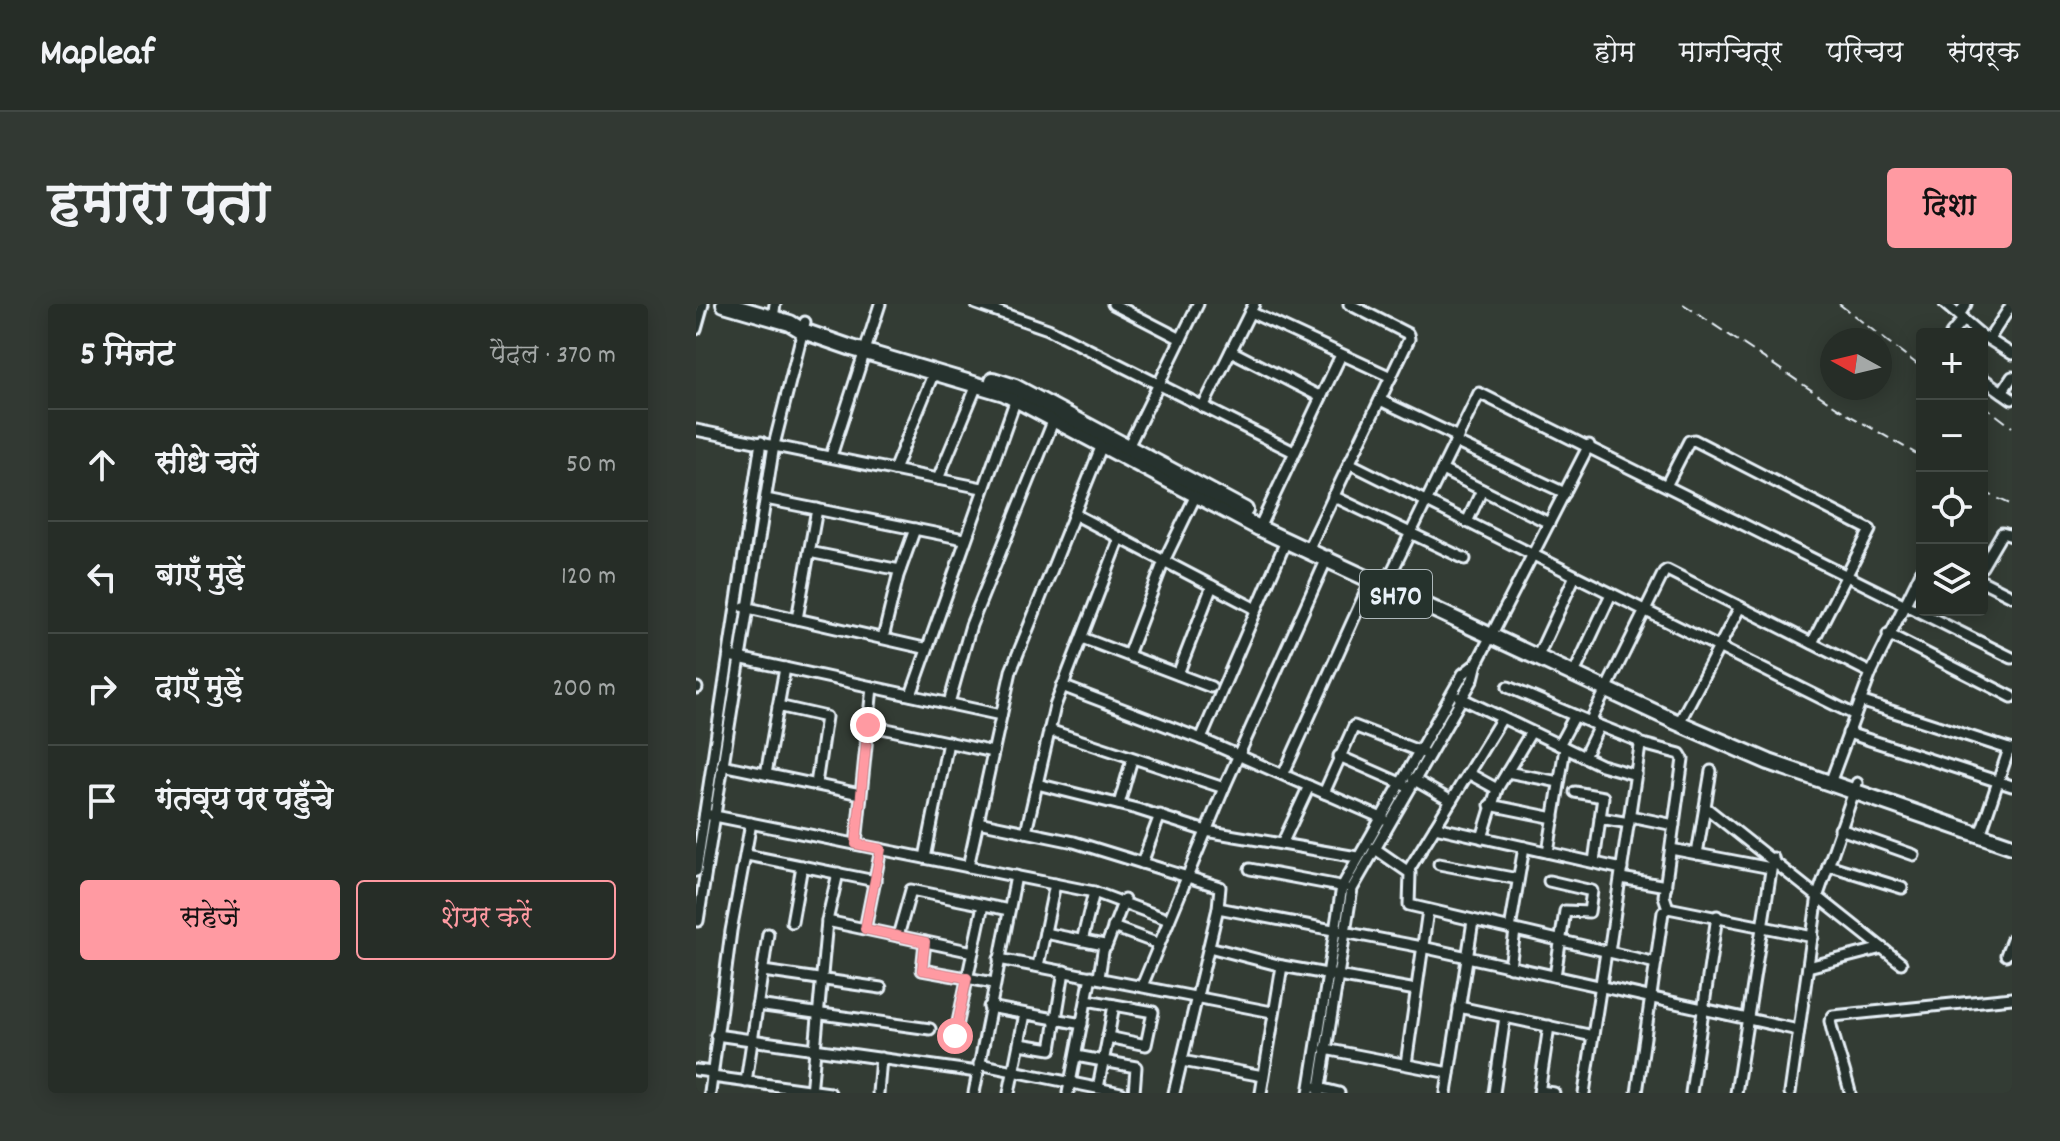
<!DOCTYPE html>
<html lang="hi">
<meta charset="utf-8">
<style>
:root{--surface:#262d27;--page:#323933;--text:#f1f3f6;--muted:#a4a8a7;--line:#424944;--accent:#ff9aa2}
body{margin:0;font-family:Dekko,"Playpen Sans Deva",sans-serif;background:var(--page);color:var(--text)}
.controls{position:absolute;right:24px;top:24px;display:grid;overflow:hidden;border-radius:8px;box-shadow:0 4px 20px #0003}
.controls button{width:72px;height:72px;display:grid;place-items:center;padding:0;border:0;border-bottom:2px solid var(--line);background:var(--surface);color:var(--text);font:40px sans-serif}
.compass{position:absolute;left:1124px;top:24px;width:72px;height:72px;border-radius:50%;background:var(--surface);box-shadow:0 4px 20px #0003;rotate:278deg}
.stop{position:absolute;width:24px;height:24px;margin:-18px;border:6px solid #ff9aa2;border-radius:50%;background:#fff}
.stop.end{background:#ff9aa2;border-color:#fff;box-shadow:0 2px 8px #0008}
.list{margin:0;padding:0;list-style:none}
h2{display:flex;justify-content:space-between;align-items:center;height:104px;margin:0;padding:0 32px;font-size:34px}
h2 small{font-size:26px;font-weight:400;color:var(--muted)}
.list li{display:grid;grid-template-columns:52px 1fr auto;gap:24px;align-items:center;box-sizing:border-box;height:112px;padding:0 32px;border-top:2px solid var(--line)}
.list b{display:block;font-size:30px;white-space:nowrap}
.list em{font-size:26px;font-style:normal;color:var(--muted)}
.actions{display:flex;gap:16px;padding:24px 32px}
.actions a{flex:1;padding:18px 0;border:2px solid var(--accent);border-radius:8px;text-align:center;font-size:28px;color:var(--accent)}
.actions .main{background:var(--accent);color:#111}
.icon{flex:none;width:44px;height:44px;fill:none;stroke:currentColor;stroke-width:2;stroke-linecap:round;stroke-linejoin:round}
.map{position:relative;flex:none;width:1316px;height:789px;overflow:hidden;border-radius:8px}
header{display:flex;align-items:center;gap:48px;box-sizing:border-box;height:112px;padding:0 40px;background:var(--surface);border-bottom:2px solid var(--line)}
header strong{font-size:38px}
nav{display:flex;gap:44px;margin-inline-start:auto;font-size:28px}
.intro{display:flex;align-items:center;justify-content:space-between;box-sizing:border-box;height:192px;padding:0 48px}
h1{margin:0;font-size:56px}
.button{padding:20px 36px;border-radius:8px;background:var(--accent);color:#111;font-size:28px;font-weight:700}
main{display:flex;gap:48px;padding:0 48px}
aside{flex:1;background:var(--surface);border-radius:8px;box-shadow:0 4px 20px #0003}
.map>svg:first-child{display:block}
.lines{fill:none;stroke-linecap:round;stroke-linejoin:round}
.minor-casing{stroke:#e8f1f8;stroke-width:15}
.primary-casing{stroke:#e8f1f8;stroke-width:20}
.minor{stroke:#26332d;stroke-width:9}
.primary{stroke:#26332d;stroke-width:14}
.rail{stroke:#e8f1f8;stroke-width:2;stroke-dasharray:12 6;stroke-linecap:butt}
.route{stroke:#ff9aa2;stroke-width:10}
.labels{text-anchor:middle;stroke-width:6;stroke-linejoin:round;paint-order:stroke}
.shield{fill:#26332d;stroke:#aeb8bb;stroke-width:2}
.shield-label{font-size:28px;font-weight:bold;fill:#e8f1f8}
</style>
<header>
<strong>Mapleaf</strong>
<nav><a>होम</a><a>मानचित्र</a><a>परिचय</a><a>संपर्क</a></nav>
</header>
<div class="intro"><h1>हमारा पता</h1><a class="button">दिशा</a></div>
<main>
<aside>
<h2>5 मिनट<small>पैदल · 370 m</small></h2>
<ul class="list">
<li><svg class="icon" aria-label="ahead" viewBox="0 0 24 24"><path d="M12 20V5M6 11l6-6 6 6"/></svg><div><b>सीधे चलें</b></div><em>50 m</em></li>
<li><svg class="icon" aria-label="left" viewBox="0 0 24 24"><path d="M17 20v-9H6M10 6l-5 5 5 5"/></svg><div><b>बाएँ मुड़ें</b></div><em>120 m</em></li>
<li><svg class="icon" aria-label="right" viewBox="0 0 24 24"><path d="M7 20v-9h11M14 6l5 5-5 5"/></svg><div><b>दाएँ मुड़ें</b></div><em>200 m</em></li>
<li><svg class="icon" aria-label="arrive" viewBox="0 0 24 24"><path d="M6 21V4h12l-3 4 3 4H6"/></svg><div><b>गंतव्य पर पहुँचे</b></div></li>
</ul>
<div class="actions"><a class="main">सहेजें</a><a>शेयर करें</a></div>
</aside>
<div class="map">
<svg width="1316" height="789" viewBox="0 0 1316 789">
<rect width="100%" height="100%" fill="#333c34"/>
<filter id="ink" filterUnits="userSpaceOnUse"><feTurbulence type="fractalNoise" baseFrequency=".0125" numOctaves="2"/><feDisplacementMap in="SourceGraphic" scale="16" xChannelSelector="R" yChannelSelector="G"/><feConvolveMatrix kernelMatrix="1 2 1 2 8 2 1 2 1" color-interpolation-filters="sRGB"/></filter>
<g filter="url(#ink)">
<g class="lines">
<defs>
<g id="minor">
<polyline points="280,0 352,25 598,148"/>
<polyline points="417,0 485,35"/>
<polyline points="1249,0 1284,30"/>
<polyline points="554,8 695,73"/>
<polyline points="1263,11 1270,0"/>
<polyline points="77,14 79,0"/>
<polyline points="0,25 7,0"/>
<polyline points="1255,30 1266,17"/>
<polyline points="1289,33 1316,50"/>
<polyline points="1293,35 1316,0"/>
<polyline points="535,47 625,93"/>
<polyline points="1286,74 1316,95"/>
<polyline points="1306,88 1316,73"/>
<polyline points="684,96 762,133"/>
<polyline points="507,103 558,0"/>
<polyline points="0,126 286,184"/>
<polyline points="759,138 869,189"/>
<polyline points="431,145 502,0"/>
<polyline points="135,152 184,0"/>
<polyline points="653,159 1159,411"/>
<polyline points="198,166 238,68"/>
<polyline points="746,166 853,219"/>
<polyline points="242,175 281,81"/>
<polyline points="971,180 993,137 998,136 1174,226 1116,339"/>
<polyline points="637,192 769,255"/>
<polyline points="70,195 268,235"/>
<polyline points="378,210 560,305"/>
<polyline points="771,218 786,186"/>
<polyline points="563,224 645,51"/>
<polyline points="113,248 204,266"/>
<polyline points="611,248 713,35 712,30 653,0"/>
<polyline points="1286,263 1306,229 1316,232"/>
<polyline points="1286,277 1316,292"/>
<polyline points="688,284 783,89 1316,354"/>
<polyline points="48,303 228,344"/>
<polyline points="101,315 121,205"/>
<polyline points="1192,330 1316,393"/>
<polyline points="187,334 202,272 219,225"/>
<polyline points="386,334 515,383"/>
<polyline points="432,351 468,257 501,189"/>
<polyline points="38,353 305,411"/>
<polyline points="841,354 878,274"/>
<polyline points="881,363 915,290"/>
<polyline points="482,370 516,282"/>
<polyline points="366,382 505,435 688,515"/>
<polyline points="812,383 894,418 968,268 971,266 1175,369"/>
<polyline points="0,384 1,384"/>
<polyline points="215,391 321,92"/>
<polyline points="763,393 905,461 940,471"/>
<polyline points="1164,397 1316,446"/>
<polyline points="253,399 275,321 358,115"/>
<polyline points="82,402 130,413 120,480"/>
<polyline points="894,418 942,437 944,442 913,648"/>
<polyline points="983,419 1044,303"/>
<polyline points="172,421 297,448"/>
<polyline points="353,426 528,484"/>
<polyline points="1152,429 1316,482"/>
<polyline points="505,435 590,237"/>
<polyline points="943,439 984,450 987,455 968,592 972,604"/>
<polyline points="863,441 878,413"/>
<polyline points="643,452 709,481"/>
<polyline points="888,453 903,422"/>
<polyline points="26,461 164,490"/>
<polyline points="811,468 863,478"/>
<polyline points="588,469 676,274"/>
<polyline points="772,469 801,485"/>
<polyline points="70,470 89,364"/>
<polyline points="717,475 755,497"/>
<polyline points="1134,479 1175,369 1226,266"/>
<polyline points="341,480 441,505 510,527 661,553"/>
<polyline points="879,488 907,493 898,558"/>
<polyline points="628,489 658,422 728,449"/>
<polyline points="423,500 436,455"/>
<polyline points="794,501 858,514"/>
<polyline points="1009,503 1205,659"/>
<polyline points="9,510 398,588 473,616"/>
<polyline points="934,512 978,521"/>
<polyline points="904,514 933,519"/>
<polyline points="282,518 378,538 524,583 522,604 478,789"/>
<polyline points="739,523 926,565"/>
<polyline points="1144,525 1218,551"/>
<polyline points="330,528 359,402 424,234"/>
<polyline points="1284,531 1313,445"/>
<polyline points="786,534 801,485 835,428"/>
<polyline points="160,540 176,383"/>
<polyline points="586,540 613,482"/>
<polyline points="678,544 714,569 713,601 960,659"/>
<polyline points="975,545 1075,564"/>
<polyline points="852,548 869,444"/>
<polyline points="1001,550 1015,467"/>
<polyline points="51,551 179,577"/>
<polyline points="229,554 252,438"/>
<polyline points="446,559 464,511"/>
<polyline points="743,560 822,575"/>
<polyline points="1132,561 1206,584"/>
<polyline points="272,563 315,367 406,141"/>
<polyline points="554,565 649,583"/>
<polyline points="0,567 65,138"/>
<polyline points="712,567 806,414"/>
<polyline points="925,574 970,582"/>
<polyline points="853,577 896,587 893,608 869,607 859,672"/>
<polyline points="522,604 726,643 1102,726"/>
<polyline points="2,617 78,141 109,18"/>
<polyline points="131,617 142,569"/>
<polyline points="96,618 106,562"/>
<polyline points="417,623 463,640"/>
<polyline points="169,625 185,545"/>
<polyline points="814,625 828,543"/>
<polyline points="349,629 408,641 403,673"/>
<polyline points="202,632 215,586 313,606"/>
<polyline points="386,637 398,588"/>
<polyline points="229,638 226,666 298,679"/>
<polyline points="410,643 428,596"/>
<polyline points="513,643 586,662"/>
<polyline points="1310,651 1316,635"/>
<polyline points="303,655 576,708"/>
<polyline points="342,662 359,580"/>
<polyline points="814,663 819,627"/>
<polyline points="1112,663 1186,644"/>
<polyline points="67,667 185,684"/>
<polyline points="446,682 528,484 632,252"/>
<polyline points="391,696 457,708 450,741 412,733 402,784"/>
<polyline points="61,701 234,725"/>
<polyline points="293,703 386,720"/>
<polyline points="763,703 897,732"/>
<polyline points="20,731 281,768"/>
<polyline points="259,732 287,601"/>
<polyline points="412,733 418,701"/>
<polyline points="324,740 355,745 368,667"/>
<polyline points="629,745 753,769"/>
<polyline points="380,752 440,763 438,789"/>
<polyline points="486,757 567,772"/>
<polyline points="283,760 425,789"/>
<polyline points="710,760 732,606"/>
<polyline points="0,766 16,768"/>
<polyline points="16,773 134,789"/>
<polyline points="50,778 72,630"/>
<polyline points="619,783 643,789"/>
<polyline points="844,787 858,789"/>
<path d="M 1154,788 C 1148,763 1139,741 1134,717 L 1137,712 L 1316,694"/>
<polyline points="14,789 35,627 55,519"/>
<polyline points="115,789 131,617 277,648"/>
<polyline points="182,789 185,754"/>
<polyline points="278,789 320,572"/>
<polyline points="313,789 329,710"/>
<polyline points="372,789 395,672"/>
<polyline points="565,789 586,662 720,686"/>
<polyline points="613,789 646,583 767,370 781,359"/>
<polyline points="623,789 656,585 777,375 781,359 893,141"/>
<polyline points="750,789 777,617"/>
<polyline points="798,789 809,713"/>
<polyline points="843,789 853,722"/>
<polyline points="888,789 910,648"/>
<polyline points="941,789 967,608 972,604 1117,633"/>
<polyline points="995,789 1021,612"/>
<polyline points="1040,789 1077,554"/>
<polyline points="1094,789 1122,591 1161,479"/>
</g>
<g id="primary">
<polyline points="28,0 94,19 107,27 156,44 308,89 563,224 978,417 1073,458 1316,542"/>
<polyline points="297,76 319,83 549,206"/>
</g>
</defs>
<use href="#minor" class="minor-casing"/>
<use href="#primary" class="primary-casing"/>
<use href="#minor" class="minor"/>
<use href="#primary" class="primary"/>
<g class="rail">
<polyline points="987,0 1151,110 1226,153"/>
<polyline points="1143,0 1226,64"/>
<polyline points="1286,100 1316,123"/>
<polyline points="1286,187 1316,201"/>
</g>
</g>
</g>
<g class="lines" filter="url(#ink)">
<polyline class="route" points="172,421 160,540 185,545 169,625 229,638 226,666 271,674 259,732"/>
</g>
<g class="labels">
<rect class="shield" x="664" y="266" width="72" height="48" rx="6"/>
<g class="shield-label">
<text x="700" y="300">SH70</text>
</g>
</g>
</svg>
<div class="controls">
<button>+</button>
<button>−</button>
<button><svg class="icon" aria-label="locate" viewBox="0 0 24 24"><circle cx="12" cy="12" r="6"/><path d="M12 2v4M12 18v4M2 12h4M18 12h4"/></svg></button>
<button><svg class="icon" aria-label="layers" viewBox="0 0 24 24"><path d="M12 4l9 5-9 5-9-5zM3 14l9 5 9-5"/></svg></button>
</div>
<svg class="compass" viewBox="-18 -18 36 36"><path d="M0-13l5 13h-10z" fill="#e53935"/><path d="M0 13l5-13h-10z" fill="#a4a8a7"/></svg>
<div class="stop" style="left:259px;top:732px"></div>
<div class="stop end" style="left:172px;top:421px"></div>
</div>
</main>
